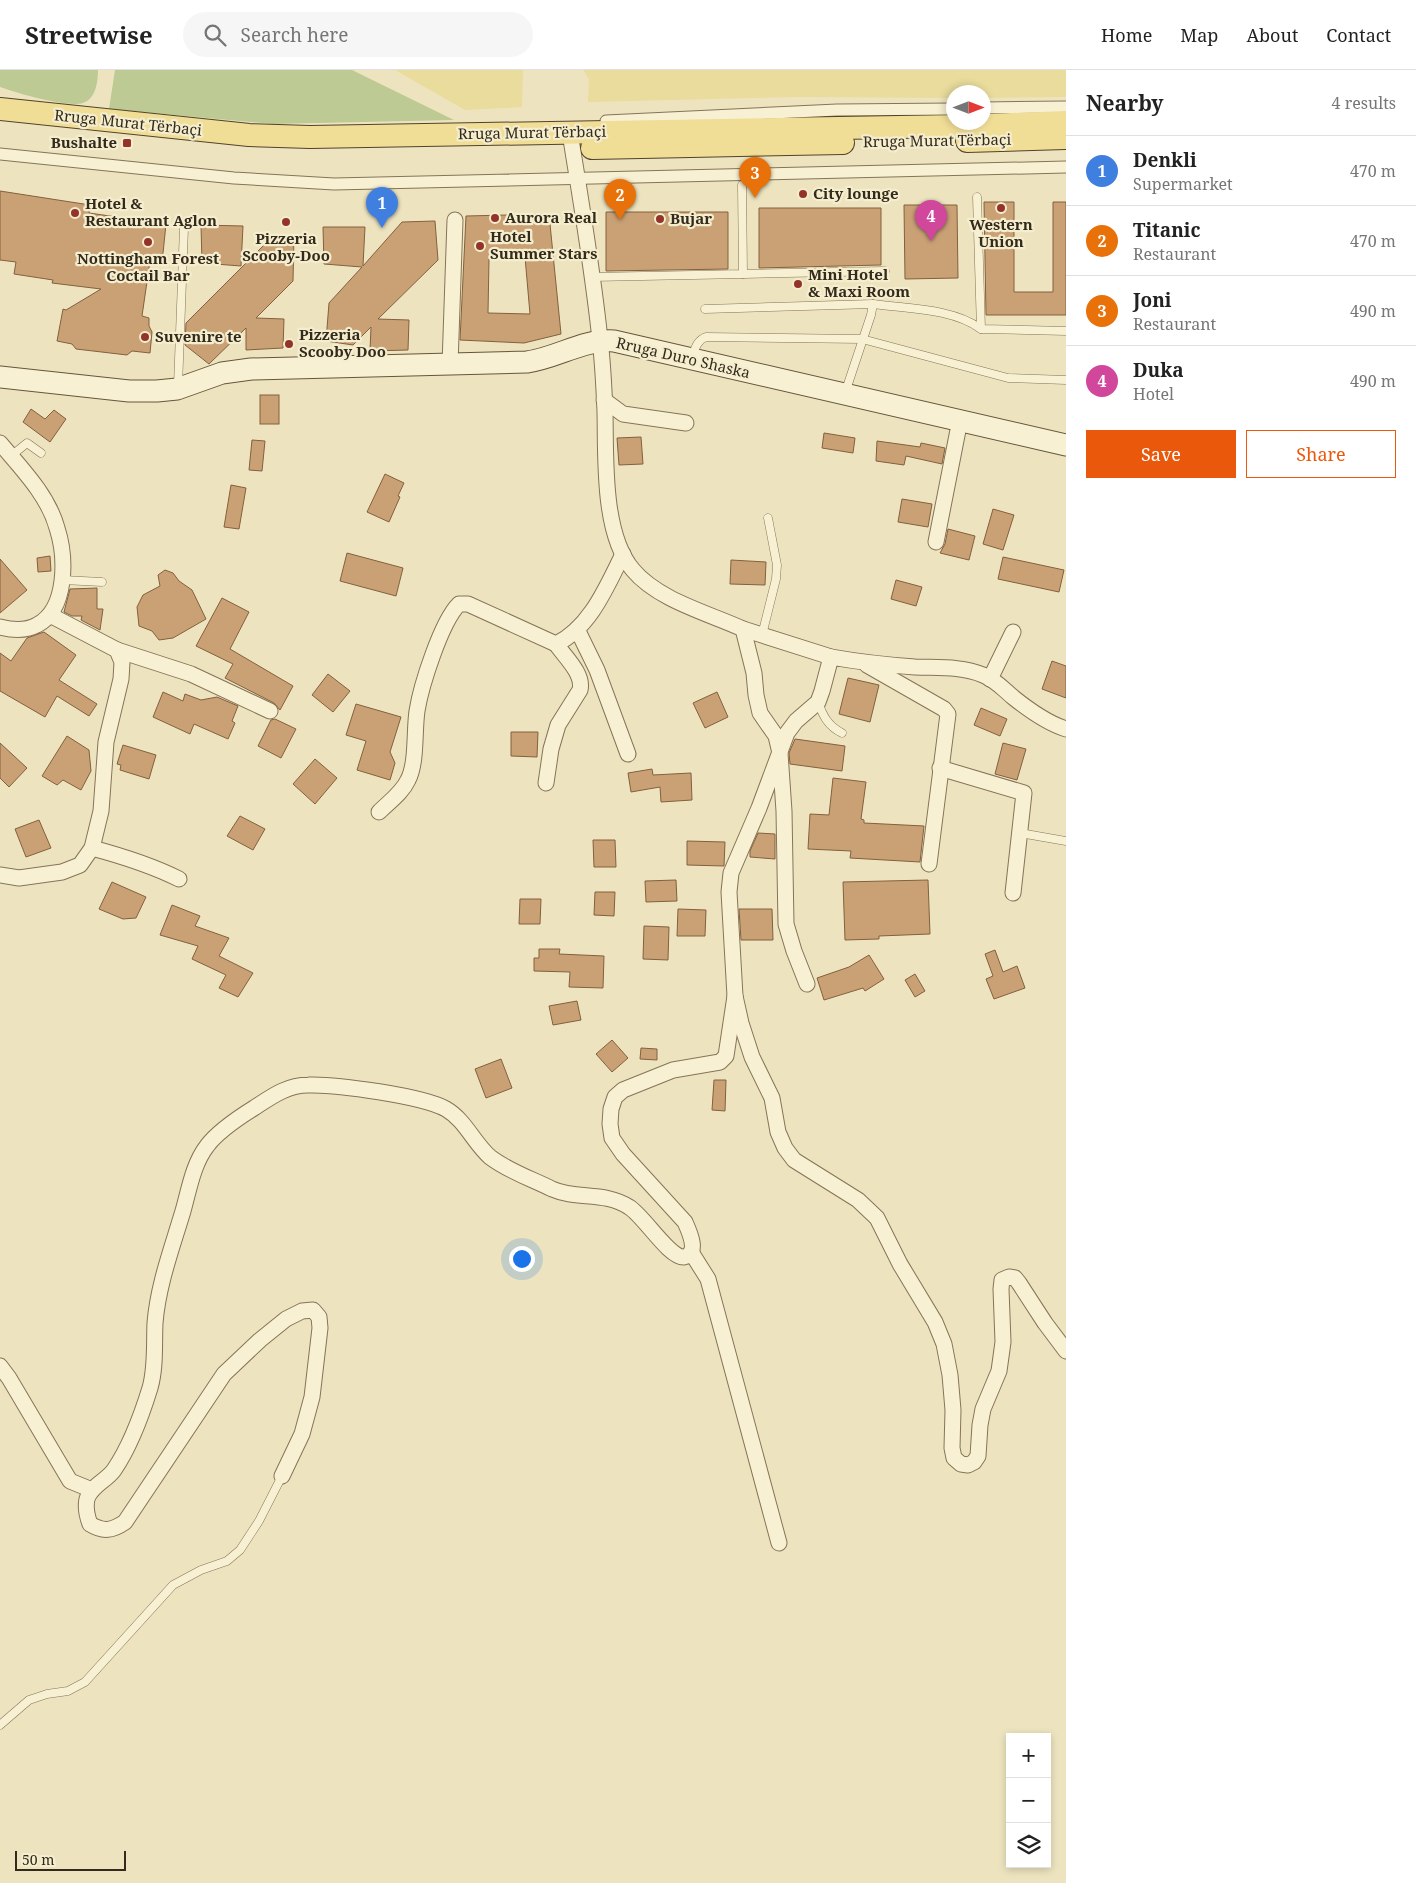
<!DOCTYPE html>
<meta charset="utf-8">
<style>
:root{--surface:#fff;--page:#f6f6f6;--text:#222;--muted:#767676;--line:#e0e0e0;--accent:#ea580c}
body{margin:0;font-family:"Noto Serif",serif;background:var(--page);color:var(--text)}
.controls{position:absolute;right:15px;bottom:15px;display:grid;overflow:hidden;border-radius:0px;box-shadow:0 2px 8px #0003}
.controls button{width:45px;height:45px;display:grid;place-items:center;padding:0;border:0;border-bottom:1px solid var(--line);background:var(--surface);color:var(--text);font:25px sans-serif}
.compass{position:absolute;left:946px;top:15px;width:45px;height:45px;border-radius:50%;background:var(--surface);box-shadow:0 2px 8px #0003;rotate:90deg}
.scale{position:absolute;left:15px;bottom:12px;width:111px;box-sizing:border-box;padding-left:5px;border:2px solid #342a1c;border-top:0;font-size:14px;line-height:18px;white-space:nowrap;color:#342a1c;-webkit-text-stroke:4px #f4edce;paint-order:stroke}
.you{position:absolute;left:521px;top:1188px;width:18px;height:18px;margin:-12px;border:4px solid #fff;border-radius:50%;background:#1a73e8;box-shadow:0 0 0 8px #1a73e833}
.badge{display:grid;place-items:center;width:32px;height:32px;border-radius:50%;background:var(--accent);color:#fff;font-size:16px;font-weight:700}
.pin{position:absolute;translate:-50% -41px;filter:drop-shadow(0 1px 2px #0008)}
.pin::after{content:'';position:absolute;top:26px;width:18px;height:15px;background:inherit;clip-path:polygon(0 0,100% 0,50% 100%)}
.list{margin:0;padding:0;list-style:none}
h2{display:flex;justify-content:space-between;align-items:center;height:65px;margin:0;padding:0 20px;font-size:21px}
h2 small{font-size:16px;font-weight:400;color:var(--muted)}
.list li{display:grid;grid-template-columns:32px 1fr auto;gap:15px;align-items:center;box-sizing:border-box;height:70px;padding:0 20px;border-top:1px solid var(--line)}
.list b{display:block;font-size:19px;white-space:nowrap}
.list p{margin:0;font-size:16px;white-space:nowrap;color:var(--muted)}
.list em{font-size:16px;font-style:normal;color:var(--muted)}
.actions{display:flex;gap:10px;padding:15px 20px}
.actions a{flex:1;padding:11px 0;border:1px solid var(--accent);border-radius:0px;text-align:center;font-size:18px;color:var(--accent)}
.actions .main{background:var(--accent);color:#fff}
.icon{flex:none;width:28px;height:28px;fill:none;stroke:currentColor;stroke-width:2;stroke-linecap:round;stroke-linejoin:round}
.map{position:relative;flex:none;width:1066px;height:1813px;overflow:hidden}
header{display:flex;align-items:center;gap:30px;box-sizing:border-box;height:70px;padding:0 25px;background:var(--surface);border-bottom:1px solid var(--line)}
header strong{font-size:24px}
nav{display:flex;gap:28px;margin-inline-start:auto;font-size:18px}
.search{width:350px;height:45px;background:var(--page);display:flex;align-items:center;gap:12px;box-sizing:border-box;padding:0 18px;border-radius:28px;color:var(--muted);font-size:19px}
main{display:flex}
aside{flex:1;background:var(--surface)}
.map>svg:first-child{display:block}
.green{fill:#beca93}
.sand{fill:#e9dc9c}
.building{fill:#caa175;stroke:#83603e;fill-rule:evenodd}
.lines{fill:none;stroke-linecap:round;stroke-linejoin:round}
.service-casing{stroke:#857458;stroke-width:9}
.pedestrian-casing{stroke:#857458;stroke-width:13}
.minor-casing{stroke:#857458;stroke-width:17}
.secondary-casing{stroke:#66553b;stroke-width:23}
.primary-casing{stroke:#52422c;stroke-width:24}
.service{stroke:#f8f0d2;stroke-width:8}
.pedestrian{stroke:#f8f0d2;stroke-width:11}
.minor{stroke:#f8f0d2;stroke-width:15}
.secondary{stroke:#f8f0d2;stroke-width:21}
.primary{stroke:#f0dd96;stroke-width:22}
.poi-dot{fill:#933329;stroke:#f4edce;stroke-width:2}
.labels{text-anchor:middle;stroke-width:4.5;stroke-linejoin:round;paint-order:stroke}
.street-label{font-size:15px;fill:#342a1c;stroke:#f4edce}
.poi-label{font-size:15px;font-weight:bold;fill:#342a1c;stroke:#f4edce;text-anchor:start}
</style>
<header>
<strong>Streetwise</strong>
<div class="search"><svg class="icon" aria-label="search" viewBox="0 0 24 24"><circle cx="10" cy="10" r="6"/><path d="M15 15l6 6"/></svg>Search here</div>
<nav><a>Home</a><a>Map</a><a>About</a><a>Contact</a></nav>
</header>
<main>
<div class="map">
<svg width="1066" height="1813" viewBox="0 0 1066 1813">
<rect width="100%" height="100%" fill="#ede4bf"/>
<g class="green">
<path d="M 0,0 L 98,0 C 98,11 96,29 83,33 C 67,38 17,23 0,17 Z"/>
<polygon points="115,0 352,0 454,50 273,54 109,39"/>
</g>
<g class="sand">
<polygon points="395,0 523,0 522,37 465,40"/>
<polygon points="583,0 1066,0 1066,27 984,28 984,22 954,22 953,28 797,27 588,32 589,9"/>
</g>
<g class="building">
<polygon points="0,121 90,135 89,143 166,154 162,193 150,191 142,246 149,248 149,256 152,262 150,283 132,281 127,285 76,279 72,274 57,271 63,239 66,240 101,219 52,213 53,210 14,204 16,192 0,190"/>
<polygon points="984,132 1014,132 1014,222 1053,222 1053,132 1066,132 1066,245 986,245"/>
<polygon points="904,135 957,135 958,208 905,209"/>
<polygon points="759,138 881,138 881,195 759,198"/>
<polygon points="606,142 728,142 728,199 606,201"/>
<path d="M 549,144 L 561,264 L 524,273 L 460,270 L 466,146 ZM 525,187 L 530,244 L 488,243 L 489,189 Z"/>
<polygon points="435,151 438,190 378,249 409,250 408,280 370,281 371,257 353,275 326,271 329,233 362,197 324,194 323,157 365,157 363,196 402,152"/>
<polygon points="201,155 243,156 241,196 202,193"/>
<polygon points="294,166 293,211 256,248 284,249 283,278 246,280 246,258 209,294 185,275 186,253 270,169"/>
<rect x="260" y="325" width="19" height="29"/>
<polygon points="31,339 45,349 54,340 66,349 50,372 23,352"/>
<polygon points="824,363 855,368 853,383 822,378"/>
<polygon points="641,367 643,394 619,395 617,368"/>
<polygon points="252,370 265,371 262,401 249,400"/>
<polygon points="877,371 920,377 921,373 945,378 942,394 906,386 904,395 876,391"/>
<polygon points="385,404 404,413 398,426 400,427 389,452 367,442"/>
<polygon points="231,415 246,418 239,459 224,457"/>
<polygon points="902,429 932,434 928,457 898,452"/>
<polygon points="993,439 1014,445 1003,480 983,474"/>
<polygon points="948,459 975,466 969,490 940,483 945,474"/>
<polygon points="347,483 403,498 396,526 340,511"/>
<polygon points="50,486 51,501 38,502 37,488"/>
<polygon points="1003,487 1064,500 1059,522 998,509"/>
<polygon points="0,489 27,520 0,543"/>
<polygon points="731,490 766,492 765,515 730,514"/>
<polygon points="165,500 173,503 179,511 192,520 206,549 173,568 159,570 152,561 139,556 137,537 143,525 160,516 158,505"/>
<polygon points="896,510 922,517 916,536 891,529"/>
<polygon points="97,518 97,539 103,539 100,560 81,550 82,546 72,546 64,542 70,519"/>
<polygon points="222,528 249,542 230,579 293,616 280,640 274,633 225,608 233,594 196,576"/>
<polygon points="44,562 76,585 59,610 97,634 89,646 57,626 45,647 0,621 0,583 11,591 27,568"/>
<polygon points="1052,591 1066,596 1066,628 1042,619"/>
<polygon points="328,604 350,621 333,642 312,625"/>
<polygon points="848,608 879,615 870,652 839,644"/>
<polygon points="163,622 183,631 185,624 201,630 217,627 238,636 232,651 235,653 228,669 194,654 190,664 153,647"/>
<polygon points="717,622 728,647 705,658 693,633"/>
<polygon points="356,634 401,647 390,682 395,693 390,710 357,700 366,671 346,665"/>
<polygon points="981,638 1007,649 1000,666 974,655"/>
<polygon points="275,649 296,659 281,688 258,676 271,650"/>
<polygon points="511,662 538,662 537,687 511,686"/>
<polygon points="67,666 89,680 91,701 81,720 63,710 57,715 42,706"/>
<polygon points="795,669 845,676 842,701 790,694 789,683"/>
<polygon points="0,673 27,698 9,717 0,708"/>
<polygon points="1003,673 1026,679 1017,710 995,704"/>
<polygon points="123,675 156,685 149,709 120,700 121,695 117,694"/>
<polygon points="315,689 337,708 315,734 293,714"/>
<polygon points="652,699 653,705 691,703 692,730 661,732 660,717 631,722 628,703"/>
<polygon points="833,708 866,712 861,749 864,750 864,753 924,756 920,792 850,788 851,781 808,779 810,744 829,745"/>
<polygon points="240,746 265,759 253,780 227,766"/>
<polygon points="39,750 51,778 26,787 15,759"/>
<polygon points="758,763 775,764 775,789 750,787 750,781"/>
<polygon points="593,770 615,770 616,797 594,797"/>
<polygon points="687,771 725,772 724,796 687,795"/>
<polygon points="676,810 677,831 646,832 645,811"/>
<polygon points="928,810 930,864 879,866 879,869 845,870 843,812"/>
<polygon points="112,812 146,827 136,848 123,849 99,839"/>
<polygon points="595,822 615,822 614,846 594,845"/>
<polygon points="520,829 541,829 540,854 519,854"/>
<polygon points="172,835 200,846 195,856 229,868 219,886 253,903 238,927 219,918 226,905 192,889 198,876 160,865"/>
<polygon points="678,839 706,840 705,866 677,866"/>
<polygon points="739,839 772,839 773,870 741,870"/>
<polygon points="644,856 669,857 668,890 643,889"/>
<polygon points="539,879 560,879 559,884 604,886 603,918 569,917 570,902 534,901 534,888 539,888"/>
<polygon points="995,880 1003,902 1017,896 1025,918 994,929 986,909 993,906 985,884"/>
<polygon points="869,885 884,909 865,921 863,918 824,930 817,908 849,897"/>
<polygon points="915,904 925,921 915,927 905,910"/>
<polygon points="577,931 581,950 553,955 549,936"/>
<polygon points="612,970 628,988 612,1002 596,984"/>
<polygon points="641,978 657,979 657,990 640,989"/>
<polygon points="501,989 512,1018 486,1028 475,999"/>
<polygon points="714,1010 726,1010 725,1041 712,1040"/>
</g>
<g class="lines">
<defs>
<g id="service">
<polyline points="977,127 981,259"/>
<polyline points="743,204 885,201"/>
<polyline points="592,207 743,204 742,115"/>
<path d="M 873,234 C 907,239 952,238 981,259 L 1066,261"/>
<polyline points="705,239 873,234 871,245 845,323"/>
<path d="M 692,287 C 695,279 697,270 706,267 L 862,269 L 1008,308 L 1066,310"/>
<polyline points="178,316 184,158"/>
<polyline points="11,386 27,373 41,383"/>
<polyline points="63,510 102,512"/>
<polyline points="762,565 776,509 777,495 768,448"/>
<path d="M 818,632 C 823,646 828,656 842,663"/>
<polyline points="1020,763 1066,771"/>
<polyline points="0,1655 29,1630 47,1624 68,1621 85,1612 173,1515 201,1500 227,1491 240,1480 259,1451 282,1406"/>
</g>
<g id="pedestrian">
<polyline points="984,38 1066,37"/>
<polyline points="606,51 837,40 954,39"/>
<polyline points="0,84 234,108 334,114 1066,97"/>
</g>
<g id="minor">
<path d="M 570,63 C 581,132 593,201 600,270 C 603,294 604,318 605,342 C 606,387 602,464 633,500 C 658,530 708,543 743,559 L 754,603 L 756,625 L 760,643 L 776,666 L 780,683 L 784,741 L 786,854 L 794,881 L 807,914"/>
<polyline points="450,295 455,150"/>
<polyline points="604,330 623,344 686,353"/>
<path d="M 0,373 C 21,398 48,425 57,458 C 66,486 68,539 37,555 C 26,561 12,560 0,557"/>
<polyline points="936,472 960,350"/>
<polyline points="577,559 597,600 628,684"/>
<polyline points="743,559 831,587"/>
<polyline points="117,580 191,604 270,641"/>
<polyline points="867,595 944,639 948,644 929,794"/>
<polyline points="990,609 1013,562"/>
<path d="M 1066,659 C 1047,653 1029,640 1014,628 C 1003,619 996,610 983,605 C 961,596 938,598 915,597 C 887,595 859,592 831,587 L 822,621 L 818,632 L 796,651 L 787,663 L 759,738 L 731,803 L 729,822 L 735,926 L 741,953 L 752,987 L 772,1028 L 778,1062 L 785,1078 L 794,1090 L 858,1130 L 877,1148 L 900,1194 L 935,1252 L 944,1274 L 950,1305 L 953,1340 L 952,1378 L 954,1388 L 961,1394 L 968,1395 L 974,1392 L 978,1386 L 980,1355 L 983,1339 L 999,1301 L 1003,1272 L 1001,1219 L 1002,1210 L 1009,1207 L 1015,1208 L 1019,1213 L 1045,1253 L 1066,1281"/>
<polyline points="940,698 1024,723 1013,823"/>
<path d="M 546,713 L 551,679 L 558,655 L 580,620 C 584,604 565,587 556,574"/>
<path d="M 379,742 C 389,732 402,723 408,710 C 417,693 414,661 417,641 C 421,616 441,552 459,534 L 468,534 L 556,574 C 590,558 607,516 623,484"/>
<path d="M 92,778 C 122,786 151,795 179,809"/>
<polyline points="0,805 19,808 62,802 80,795 92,778 101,741 106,672 121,609 122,592 117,580 50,545"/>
<polyline points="691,1182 708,1209 779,1473"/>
<polyline points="0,1296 9,1308 70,1411 92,1420"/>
<path d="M 282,1406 L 302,1364 L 312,1327 L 320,1258 L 319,1247 L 313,1240 L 302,1241 L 286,1249 L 260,1270 L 224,1304 L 125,1452 C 112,1461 103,1462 90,1454 C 87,1446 85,1438 87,1429 C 91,1416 106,1411 114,1400 C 129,1378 142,1344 150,1318 C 156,1297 154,1274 155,1253 C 158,1215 172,1178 183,1141 C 189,1120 193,1094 207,1076 C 218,1061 238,1048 254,1038 C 271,1027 287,1015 308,1015 C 336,1014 423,1026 446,1039 C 465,1050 474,1073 490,1087 C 508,1101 532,1109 552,1119 C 577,1130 604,1121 629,1137 C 644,1146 669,1188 684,1187 C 700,1184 689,1161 685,1152 L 623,1084 L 612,1068 L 610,1054 L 611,1039 L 615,1027 L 623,1020 L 673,1000 L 720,992 L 726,986 L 735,926"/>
</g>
<path id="secondary" d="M 0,307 L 129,321 L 157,321 L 177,319 L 222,303 L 251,299 L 527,292 C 557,288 583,269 614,271 L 1066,375"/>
<g id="primary">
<polyline points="0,39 249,65 310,67 960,56 1066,52"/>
<polyline points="967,71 1066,68"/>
<polyline points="592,78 843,73"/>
</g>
</defs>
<use href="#service" class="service-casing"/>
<use href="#pedestrian" class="pedestrian-casing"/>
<use href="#minor" class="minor-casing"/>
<use href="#secondary" class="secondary-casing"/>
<use href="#primary" class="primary-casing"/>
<use href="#service" class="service"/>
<use href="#pedestrian" class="pedestrian"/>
<use href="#minor" class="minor"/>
<use href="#secondary" class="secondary"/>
<use href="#primary" class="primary"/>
</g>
<g class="poi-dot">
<rect x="122" y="68" width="10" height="10" rx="2.5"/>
<circle cx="803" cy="124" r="5"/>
<circle cx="1001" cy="138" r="5"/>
<circle cx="75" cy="143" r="5"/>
<circle cx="495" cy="148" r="5"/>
<circle cx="660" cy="149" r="5"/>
<circle cx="286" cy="152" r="5"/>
<circle cx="148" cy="172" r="5"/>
<circle cx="480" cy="176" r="5"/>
<circle cx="798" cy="214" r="5"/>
<circle cx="145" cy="267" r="5"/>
<circle cx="289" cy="274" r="5"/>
</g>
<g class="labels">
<g class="street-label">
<text transform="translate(128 53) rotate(6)" y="5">Rruga Murat Tërbaçi</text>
<text transform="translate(532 63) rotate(-1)" y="5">Rruga Murat Tërbaçi</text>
<text transform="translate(937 71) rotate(-1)" y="5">Rruga Murat Tërbaçi</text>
<text transform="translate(683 288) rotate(13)" y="5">Rruga Duro Shaska</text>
</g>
<g class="poi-label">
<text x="117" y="78" text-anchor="end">Bushalte</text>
<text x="813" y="129">City lounge</text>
<text x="85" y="139">Hotel &amp;<tspan x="85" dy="17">Restaurant Aglon</tspan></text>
<text x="505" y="153">Aurora Real</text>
<text x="670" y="154">Bujar</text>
<text x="1001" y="160" text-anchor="middle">Western<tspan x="1001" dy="17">Union</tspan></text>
<text x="490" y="172">Hotel<tspan x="490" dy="17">Summer Stars</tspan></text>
<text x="286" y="174" text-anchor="middle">Pizzeria<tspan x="286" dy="17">Scooby-Doo</tspan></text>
<text x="148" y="194" text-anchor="middle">Nottingham Forest<tspan x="148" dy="17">Coctail Bar</tspan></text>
<text x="808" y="210">Mini Hotel<tspan x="808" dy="17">&amp; Maxi Room</tspan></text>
<text x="299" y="270">Pizzeria<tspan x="299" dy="17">Scooby Doo</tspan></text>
<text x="155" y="272">Suvenire te</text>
</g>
</g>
</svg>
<div class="controls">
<button>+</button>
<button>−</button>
<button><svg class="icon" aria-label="layers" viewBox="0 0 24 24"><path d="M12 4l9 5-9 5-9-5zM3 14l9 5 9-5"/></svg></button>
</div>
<svg class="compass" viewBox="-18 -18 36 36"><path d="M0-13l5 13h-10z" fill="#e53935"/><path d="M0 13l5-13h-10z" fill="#767676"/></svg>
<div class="scale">50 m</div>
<div class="you"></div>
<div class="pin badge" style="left:382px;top:158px;background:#3f7fe0">1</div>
<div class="pin badge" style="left:620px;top:150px;background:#e8710a">2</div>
<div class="pin badge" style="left:755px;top:128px;background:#e8710a">3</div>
<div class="pin badge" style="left:931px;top:171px;background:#d1479c">4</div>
</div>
<aside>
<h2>Nearby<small>4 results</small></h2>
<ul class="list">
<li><span class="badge" style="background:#3f7fe0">1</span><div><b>Denkli</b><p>Supermarket</p></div><em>470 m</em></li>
<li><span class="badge" style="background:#e8710a">2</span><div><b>Titanic</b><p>Restaurant</p></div><em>470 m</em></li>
<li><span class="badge" style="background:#e8710a">3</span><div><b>Joni</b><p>Restaurant</p></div><em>490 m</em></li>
<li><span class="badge" style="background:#d1479c">4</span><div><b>Duka</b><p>Hotel</p></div><em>490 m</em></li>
</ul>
<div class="actions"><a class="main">Save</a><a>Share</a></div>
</aside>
</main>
